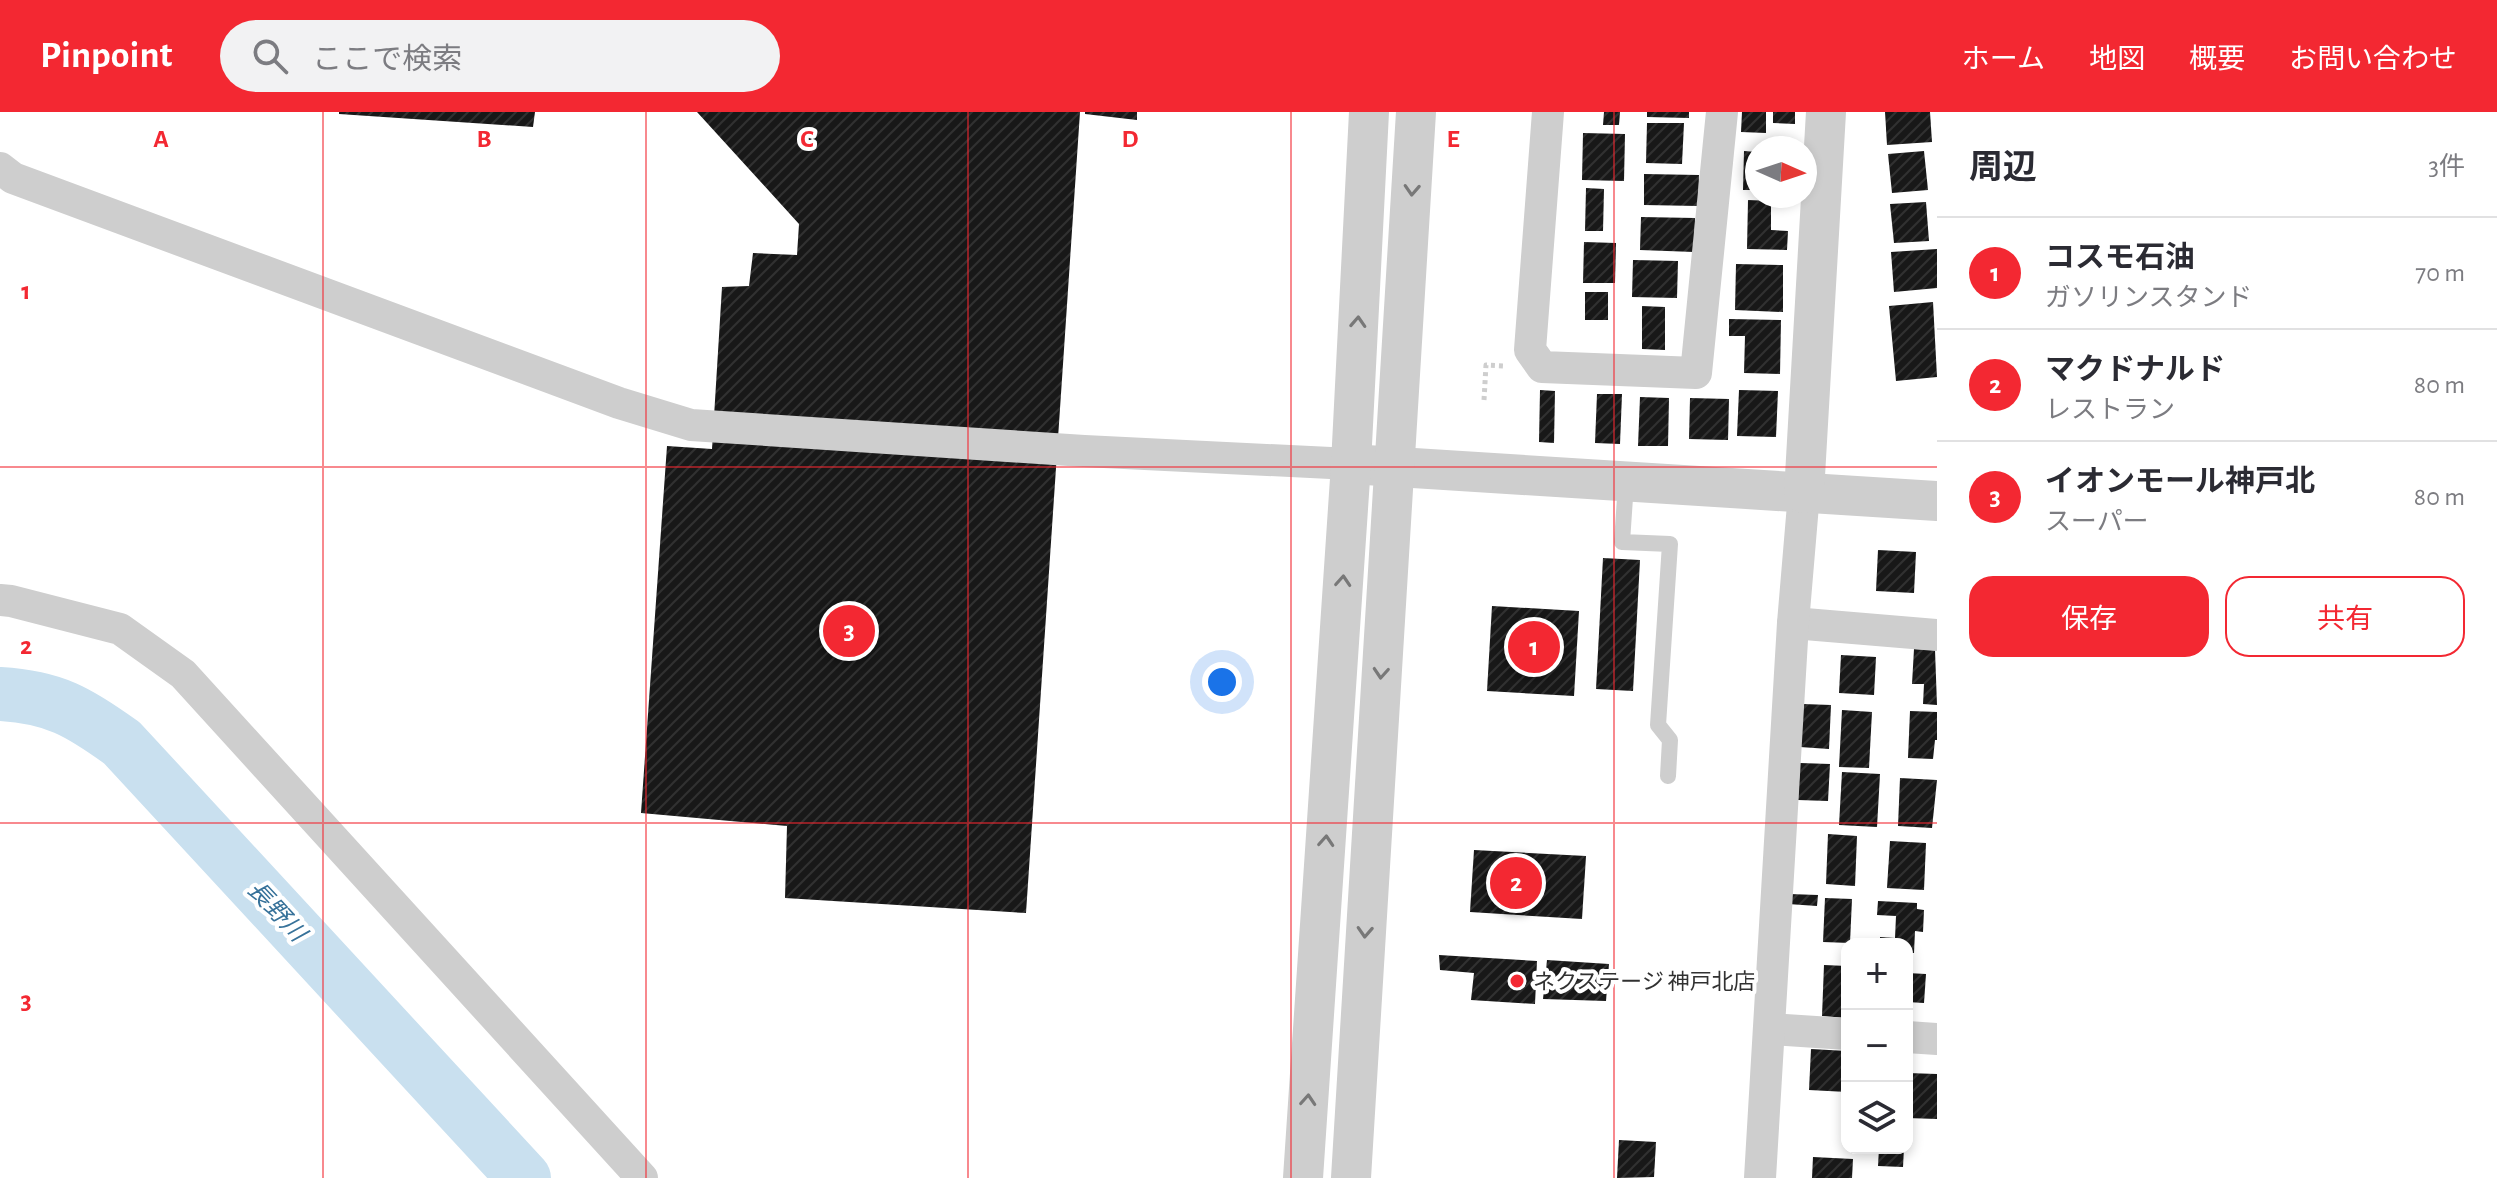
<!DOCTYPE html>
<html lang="ja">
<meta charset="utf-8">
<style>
:root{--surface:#fff;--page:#f2f2f3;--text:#2b2b33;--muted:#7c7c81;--line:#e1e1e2;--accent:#f32832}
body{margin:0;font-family:"Alegreya Sans","Noto Sans JP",sans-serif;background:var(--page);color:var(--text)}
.controls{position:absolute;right:24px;bottom:24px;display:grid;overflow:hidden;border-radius:16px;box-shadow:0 4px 12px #0003}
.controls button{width:72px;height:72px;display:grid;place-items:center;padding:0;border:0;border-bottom:2px solid var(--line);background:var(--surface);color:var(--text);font:40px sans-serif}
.compass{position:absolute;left:1745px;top:24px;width:72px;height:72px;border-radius:50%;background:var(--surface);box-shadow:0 4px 12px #0003;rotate:93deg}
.you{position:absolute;left:1222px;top:570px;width:28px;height:28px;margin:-20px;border:6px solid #fff;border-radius:50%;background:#1a73e8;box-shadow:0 0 0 12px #1a73e833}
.badge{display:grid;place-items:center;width:52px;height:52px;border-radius:50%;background:var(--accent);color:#fff;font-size:26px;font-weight:700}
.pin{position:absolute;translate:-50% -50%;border:4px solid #fff;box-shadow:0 2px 8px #0006}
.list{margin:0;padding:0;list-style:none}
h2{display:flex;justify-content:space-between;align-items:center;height:104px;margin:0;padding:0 32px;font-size:34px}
h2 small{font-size:26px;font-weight:400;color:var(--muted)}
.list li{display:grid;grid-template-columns:52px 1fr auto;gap:24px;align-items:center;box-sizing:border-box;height:112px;padding:0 32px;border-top:2px solid var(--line)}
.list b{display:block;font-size:30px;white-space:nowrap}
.list p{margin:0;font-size:26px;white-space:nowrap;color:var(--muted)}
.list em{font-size:26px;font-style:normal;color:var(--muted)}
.actions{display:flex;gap:16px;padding:24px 32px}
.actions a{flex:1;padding:18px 0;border:2px solid var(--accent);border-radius:24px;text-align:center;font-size:28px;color:var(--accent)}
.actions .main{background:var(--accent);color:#fff}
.icon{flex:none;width:44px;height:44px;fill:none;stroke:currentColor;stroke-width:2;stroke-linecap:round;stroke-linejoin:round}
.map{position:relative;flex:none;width:1937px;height:1066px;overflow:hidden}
header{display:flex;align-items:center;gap:48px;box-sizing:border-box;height:112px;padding:0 40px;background:var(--accent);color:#fff}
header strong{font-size:38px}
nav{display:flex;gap:44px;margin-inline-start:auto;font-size:28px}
.search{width:560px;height:72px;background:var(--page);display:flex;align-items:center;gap:20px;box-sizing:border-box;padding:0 28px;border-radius:44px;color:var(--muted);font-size:30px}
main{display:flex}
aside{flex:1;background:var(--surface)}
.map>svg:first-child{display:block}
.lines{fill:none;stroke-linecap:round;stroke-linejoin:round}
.river{stroke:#c9e0ef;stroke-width:54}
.building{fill:url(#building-hatch)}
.path{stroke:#cecece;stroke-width:5;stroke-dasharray:4 4;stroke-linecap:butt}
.service{stroke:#cecece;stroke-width:16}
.minor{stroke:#cecece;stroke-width:32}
.tertiary{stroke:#cecece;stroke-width:40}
.oneway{stroke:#787878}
.grid{fill:none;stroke:#f32832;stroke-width:2;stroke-opacity:0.55}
.poi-dot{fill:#f32832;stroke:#fff;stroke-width:3}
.labels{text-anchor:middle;stroke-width:8;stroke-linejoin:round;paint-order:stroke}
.poi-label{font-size:22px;fill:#313131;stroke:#fff;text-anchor:start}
.water-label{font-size:24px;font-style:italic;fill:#37729a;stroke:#fff}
.grid-label{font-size:26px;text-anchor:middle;font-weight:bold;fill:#f32832;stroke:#fff;stroke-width:8;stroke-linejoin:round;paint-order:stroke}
</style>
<header>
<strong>Pinpoint</strong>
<div class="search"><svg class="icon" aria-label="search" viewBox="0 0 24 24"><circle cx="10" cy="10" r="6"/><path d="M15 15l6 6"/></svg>ここで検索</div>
<nav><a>ホーム</a><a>地図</a><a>概要</a><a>お問い合わせ</a></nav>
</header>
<main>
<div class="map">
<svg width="1937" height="1066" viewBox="0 0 1937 1066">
<defs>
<pattern id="building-hatch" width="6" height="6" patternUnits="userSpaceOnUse" patternTransform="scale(2)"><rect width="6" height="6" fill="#181818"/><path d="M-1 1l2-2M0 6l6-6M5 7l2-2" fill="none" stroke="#313131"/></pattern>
</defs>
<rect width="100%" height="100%" fill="#fff"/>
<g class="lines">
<path class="river" d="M 0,582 C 54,585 79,600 122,631 L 524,1066"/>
</g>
<g class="building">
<polygon points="339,0 535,0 533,15 339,2"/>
<polygon points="697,0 1080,0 1026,801 785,786 787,714 641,701 667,334 712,337 722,175 749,174 753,141 797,143 799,112"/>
<polygon points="1085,0 1137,0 1137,8 1085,2"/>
<polygon points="1604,0 1620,0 1619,13 1603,13"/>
<polygon points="1647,0 1689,0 1689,6 1647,5"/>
<polygon points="1742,0 1766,0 1766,21 1741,20"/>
<polygon points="1773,0 1795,0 1795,12 1773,11"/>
<polygon points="1885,0 1930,0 1932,30 1887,33"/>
<polygon points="1647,11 1684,11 1682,52 1646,51"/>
<polygon points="1583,21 1625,22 1624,69 1582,68"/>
<polygon points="1744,39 1757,40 1757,78 1743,78"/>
<polygon points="1924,39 1928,78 1892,81 1888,42"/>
<polygon points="1644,62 1699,63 1698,94 1644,93"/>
<polygon points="1586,76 1604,77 1603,119 1585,119"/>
<polygon points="1748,88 1771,89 1771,118 1788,119 1787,138 1747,137"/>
<polygon points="1926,90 1929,129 1894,131 1890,92"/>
<polygon points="1641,105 1695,106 1694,140 1640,138"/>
<polygon points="1584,130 1616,131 1615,171 1583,171"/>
<polygon points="1937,137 1937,176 1894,180 1891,140"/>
<polygon points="1633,148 1678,149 1677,186 1632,185"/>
<polygon points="1736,152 1783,153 1783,200 1735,198"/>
<rect x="1585" y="180" width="23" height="28"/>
<polygon points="1933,190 1937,265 1896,269 1889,194"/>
<polygon points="1642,194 1665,195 1665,238 1642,237"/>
<polygon points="1729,207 1781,208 1780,262 1744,261 1745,224 1729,224"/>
<polygon points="1540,278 1555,279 1554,331 1539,330"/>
<polygon points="1739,278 1778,279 1776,325 1737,324"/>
<polygon points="1597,282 1622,282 1620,332 1595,331"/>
<polygon points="1640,285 1669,286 1668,334 1638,334"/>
<polygon points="1690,286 1729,287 1728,328 1689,327"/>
<polygon points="1878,438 1916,440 1914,481 1876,479"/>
<polygon points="1603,446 1640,448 1633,579 1596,577"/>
<polygon points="1492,494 1579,499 1574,584 1487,579"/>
<polygon points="1914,537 1935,538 1937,593 1923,592 1924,572 1912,572"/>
<polygon points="1841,543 1876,545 1874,583 1839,581"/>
<polygon points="1803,592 1831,593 1829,637 1800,635"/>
<polygon points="1842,598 1872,600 1869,656 1839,655"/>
<polygon points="1910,599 1937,600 1937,628 1935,628 1933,647 1908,646"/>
<polygon points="1800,651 1830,652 1828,689 1798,688"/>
<polygon points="1842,660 1880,662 1877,715 1839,713"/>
<polygon points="1900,666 1937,668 1932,716 1898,714"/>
<polygon points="1828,722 1857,724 1855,774 1826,772"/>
<polygon points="1890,729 1926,731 1924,778 1887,776"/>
<polygon points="1474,738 1586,744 1582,807 1470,800"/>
<polygon points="1789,782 1818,783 1817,794 1788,792"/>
<polygon points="1825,786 1852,787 1850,831 1823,830"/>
<polygon points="1878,789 1917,791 1917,797 1924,798 1923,820 1915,819 1914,841 1907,841 1907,832 1880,832 1880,825 1895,826 1896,804 1877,803"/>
<polygon points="1439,843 1537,849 1535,892 1471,888 1474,861 1440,858"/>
<polygon points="1547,848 1609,852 1606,889 1543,887"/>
<polygon points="1824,853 1847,854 1847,906 1822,904"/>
<polygon points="1907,861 1926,862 1924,891 1907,890"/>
<polygon points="1811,937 1847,939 1847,980 1809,978"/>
<polygon points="1907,961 1937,962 1937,1007 1907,1006"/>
<polygon points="1619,1028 1656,1030 1654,1065 1617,1066"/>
<polygon points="1879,1036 1904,1036 1903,1055 1878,1054"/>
<polygon points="1813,1045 1853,1047 1852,1066 1812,1066"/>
</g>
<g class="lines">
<polyline class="path" points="1484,288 1486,253 1505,254"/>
<polyline class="service" points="1626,371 1622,430 1670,432 1658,613 1670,628 1668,664"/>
<g class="minor">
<polyline points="1548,0 1530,238 1542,255 1696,261 1722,0"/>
<polyline points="0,56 13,66 619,291 691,313 1084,339 1351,352"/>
<polyline points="0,488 11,489 120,517 183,562 642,1066"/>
<polyline points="1793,511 1937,523"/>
<polyline points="1770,917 1847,922"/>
<polyline points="1907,925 1937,927"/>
<polyline points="1760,1066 1793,511 1804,381"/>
</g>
<g class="tertiary">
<polyline points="1366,353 1937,389"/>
<polyline points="1804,381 1826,0"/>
<polyline points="1303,1066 1351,352 1369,0"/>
<polyline points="1351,1066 1416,0"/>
</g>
</g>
<defs><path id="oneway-chevron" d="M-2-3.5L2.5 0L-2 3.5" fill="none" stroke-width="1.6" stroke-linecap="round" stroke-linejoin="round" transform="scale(2)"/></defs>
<g class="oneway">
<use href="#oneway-chevron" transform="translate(1412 78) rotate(93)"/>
<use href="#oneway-chevron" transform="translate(1358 210) rotate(-87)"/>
<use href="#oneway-chevron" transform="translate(1343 469) rotate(-86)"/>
<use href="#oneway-chevron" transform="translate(1381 561) rotate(94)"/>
<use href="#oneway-chevron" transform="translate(1326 729) rotate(-86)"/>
<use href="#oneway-chevron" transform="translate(1365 820) rotate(93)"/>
<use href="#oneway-chevron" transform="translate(1308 988) rotate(-86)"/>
</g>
<path class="grid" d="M 323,0 L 323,1066M 646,0 L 646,1066M 968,0 L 968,1066M 1291,0 L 1291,1066M 1614,0 L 1614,1066M 0,355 L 1937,355M 0,711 L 1937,711"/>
<circle class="poi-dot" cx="1517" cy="869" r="8"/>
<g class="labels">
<g class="poi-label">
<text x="1533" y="877">ネクステージ 神戸北店</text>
</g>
<g class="water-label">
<text transform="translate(277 799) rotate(47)" y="8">長野川</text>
</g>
</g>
<g class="grid-label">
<text x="161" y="35">A</text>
<text x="484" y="35">B</text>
<text x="807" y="35">C</text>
<text x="1130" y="35">D</text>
<text x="1453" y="35">E</text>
<text x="26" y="187">1</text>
<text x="26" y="542">2</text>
<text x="26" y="897">3</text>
</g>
</svg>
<div class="controls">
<button>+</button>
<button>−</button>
<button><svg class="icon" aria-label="layers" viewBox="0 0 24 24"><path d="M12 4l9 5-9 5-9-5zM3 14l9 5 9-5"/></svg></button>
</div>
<svg class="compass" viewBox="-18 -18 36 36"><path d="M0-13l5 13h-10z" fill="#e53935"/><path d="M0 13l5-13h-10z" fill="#7c7c81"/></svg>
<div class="you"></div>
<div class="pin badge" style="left:1534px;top:535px">1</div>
<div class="pin badge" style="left:1516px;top:771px">2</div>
<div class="pin badge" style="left:849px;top:519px">3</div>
</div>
<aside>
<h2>周辺<small>3件</small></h2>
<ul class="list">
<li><span class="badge">1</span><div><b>コスモ石油</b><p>ガソリンスタンド</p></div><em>70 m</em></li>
<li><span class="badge">2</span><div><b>マクドナルド</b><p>レストラン</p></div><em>80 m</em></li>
<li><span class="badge">3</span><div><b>イオンモール神戸北</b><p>スーパー</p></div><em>80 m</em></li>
</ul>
<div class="actions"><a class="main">保存</a><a>共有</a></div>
</aside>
</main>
